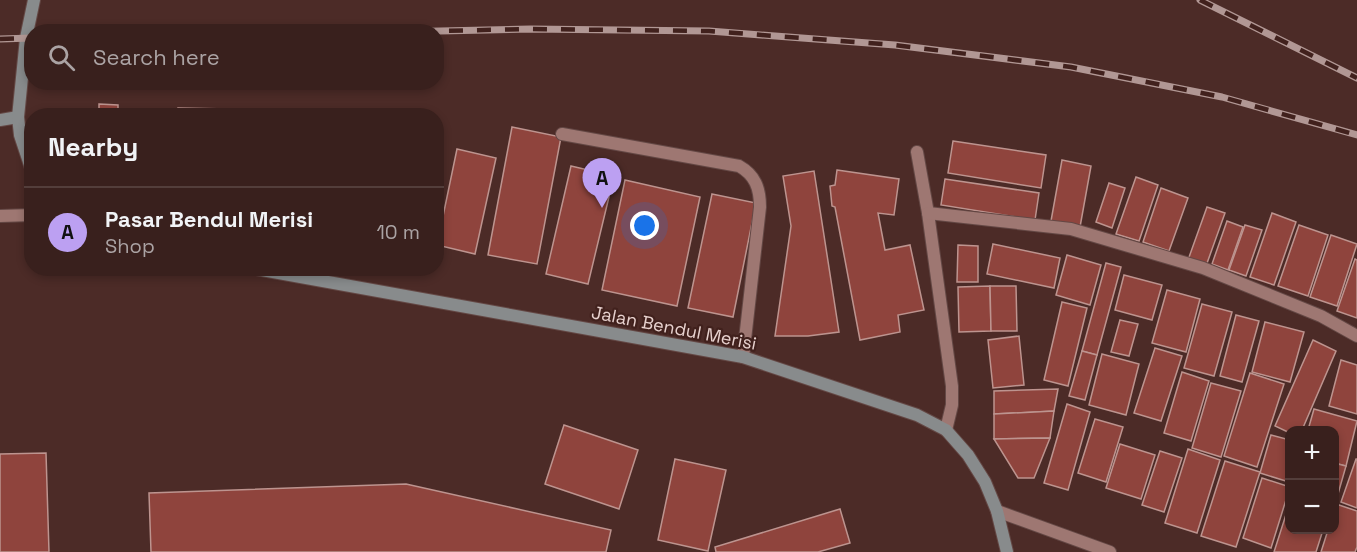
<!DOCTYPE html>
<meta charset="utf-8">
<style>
:root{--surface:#39201d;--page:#402826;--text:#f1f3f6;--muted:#aba3a4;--line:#533e3b;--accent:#bca0f2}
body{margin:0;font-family:"Space Grotesk",sans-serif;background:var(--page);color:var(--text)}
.controls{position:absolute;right:18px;bottom:18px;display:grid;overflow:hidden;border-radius:12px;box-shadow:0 3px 9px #0003}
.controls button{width:54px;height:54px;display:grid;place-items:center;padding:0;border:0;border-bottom:2px solid var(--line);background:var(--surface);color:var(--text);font:30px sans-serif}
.you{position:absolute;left:645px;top:226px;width:21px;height:21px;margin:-15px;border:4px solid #fff;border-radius:50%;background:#1a73e8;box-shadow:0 0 0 9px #1a73e833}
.badge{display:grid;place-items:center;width:39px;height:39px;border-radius:50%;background:var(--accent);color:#111;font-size:20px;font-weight:700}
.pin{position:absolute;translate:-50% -50px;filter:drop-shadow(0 2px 3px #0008)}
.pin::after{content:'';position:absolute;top:32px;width:21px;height:18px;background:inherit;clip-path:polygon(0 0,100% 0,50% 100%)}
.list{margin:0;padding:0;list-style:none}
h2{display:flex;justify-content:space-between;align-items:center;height:78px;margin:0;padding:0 24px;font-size:26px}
h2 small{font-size:20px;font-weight:400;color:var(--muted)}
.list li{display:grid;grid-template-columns:39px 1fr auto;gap:18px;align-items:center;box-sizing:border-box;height:90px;padding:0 24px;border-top:2px solid var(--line)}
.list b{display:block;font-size:22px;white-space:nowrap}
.list p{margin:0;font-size:20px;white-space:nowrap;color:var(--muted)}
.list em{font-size:20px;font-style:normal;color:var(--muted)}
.icon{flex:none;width:33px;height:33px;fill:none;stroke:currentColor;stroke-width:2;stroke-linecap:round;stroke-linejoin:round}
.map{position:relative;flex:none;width:1357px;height:552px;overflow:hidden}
.search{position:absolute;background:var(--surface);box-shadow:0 3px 9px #0003;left:24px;top:24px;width:420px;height:66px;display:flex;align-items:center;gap:15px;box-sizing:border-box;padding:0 21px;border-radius:24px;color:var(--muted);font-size:22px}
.panel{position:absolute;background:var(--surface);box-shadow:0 3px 9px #0003;left:24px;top:108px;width:420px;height:168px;border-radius:24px}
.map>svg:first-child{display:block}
.building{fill:#8f443d;stroke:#bd948f;stroke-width:1.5}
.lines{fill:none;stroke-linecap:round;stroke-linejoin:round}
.street-casing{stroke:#644845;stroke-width:14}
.secondary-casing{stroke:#644845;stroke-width:14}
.street{stroke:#9e7772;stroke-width:12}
.secondary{stroke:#888b8c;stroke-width:12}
.rail-casing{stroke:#b19794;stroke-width:7}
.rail{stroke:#41211d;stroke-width:4.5;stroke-dasharray:14;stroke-linecap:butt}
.labels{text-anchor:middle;stroke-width:4.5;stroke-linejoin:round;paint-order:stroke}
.street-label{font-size:18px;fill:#e8d2cf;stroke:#41211d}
</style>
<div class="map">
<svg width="1357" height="552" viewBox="0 0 1357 552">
<rect width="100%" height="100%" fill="#4c2b27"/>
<g class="building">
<polygon points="99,104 118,105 118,116 99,116"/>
<polygon points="178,108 324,111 324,116 178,116"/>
<polygon points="512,127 561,137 537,264 488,255"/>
<polygon points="953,141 1046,155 1041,188 948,173"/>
<polygon points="457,149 496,158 475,254 437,245"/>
<polygon points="1062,160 1091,166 1080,227 1051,221"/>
<polygon points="571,166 614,176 588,284 546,274"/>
<polygon points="837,170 899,179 894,215 878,213 885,250 910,245 924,310 898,315 900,332 860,340 835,207 832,206 830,186 835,185"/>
<polygon points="814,171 839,332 808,336 775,336 791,226 783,176"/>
<polygon points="1136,177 1158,185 1139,241 1116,234"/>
<polygon points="945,179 1039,193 1035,220 941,205"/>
<polygon points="625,180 700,197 677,306 602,290"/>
<polygon points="1109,183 1125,188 1112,228 1096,222"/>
<polygon points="1161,188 1188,198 1169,251 1143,242"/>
<polygon points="712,194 756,203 733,317 688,308"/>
<polygon points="1207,207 1225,213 1206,266 1188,260"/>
<polygon points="1272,213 1296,222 1274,285 1250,277"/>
<polygon points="1227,221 1243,227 1228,270 1212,264"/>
<polygon points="1245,225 1262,230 1246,276 1229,270"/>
<polygon points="1299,225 1328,235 1308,296 1278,286"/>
<polygon points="1331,235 1357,244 1337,306 1310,297"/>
<polygon points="993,244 1060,258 1054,288 987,274"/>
<polygon points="958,245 978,246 978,282 957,282"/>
<polygon points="1067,255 1101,265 1090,305 1056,295"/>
<polygon points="1355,259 1357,260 1357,318 1337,311"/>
<polygon points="1106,263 1121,267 1097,355 1082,351"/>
<polygon points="1124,275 1162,285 1152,320 1115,310"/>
<polygon points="990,286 991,331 959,332 958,287"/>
<polygon points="990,286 1016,286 1017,331 991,331"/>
<polygon points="1167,290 1200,299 1186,352 1152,343"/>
<polygon points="1062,302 1087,308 1068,386 1044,380"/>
<polygon points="1202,304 1232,312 1214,376 1184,368"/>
<polygon points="1236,315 1259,321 1242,382 1220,376"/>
<polygon points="1120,320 1138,324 1129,356 1111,352"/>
<polygon points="1265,322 1304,332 1290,382 1252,372"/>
<polygon points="1019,336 1024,385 993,388 988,340"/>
<polygon points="1313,340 1336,351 1302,430 1290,430 1290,433 1275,426"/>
<polygon points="1155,348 1182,356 1161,421 1134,413"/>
<polygon points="1082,351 1097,355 1085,400 1069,396"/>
<polygon points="1102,354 1139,364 1126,415 1089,405"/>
<polygon points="1341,360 1357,365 1357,414 1329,406"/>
<polygon points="1182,372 1209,381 1191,441 1164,433"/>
<polygon points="1250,373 1284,384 1257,467 1224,456"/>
<polygon points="1211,383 1241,391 1221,457 1192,448"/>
<polygon points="1058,389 1054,411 994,414 994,391"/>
<polygon points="1067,404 1090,412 1068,490 1044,483"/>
<polygon points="1314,409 1357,421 1346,466 1334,463 1334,430 1308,430"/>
<polygon points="1054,411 1050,438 994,439 994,414"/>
<polygon points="1095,419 1123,427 1106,482 1078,473"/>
<polygon points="564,425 638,450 619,509 545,484"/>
<polygon points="1271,435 1290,440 1289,482 1260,473"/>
<polygon points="1050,438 1034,478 1018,478 994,439"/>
<polygon points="1120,444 1155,455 1141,499 1106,488"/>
<polygon points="1188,449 1220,460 1197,533 1165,523"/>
<polygon points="1160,451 1182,458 1164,512 1142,505"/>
<polygon points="46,453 49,552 0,552 0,454"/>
<polygon points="675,459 726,470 708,551 658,540"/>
<polygon points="1356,459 1357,459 1357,508 1341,502"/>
<polygon points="1225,461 1260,472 1236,547 1201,536"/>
<polygon points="1334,463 1346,466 1336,501 1334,500"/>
<polygon points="1262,478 1290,487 1271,548 1243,538"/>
<polygon points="406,484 611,530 606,552 151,552 149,493"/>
<polygon points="1290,502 1290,530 1323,530 1316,552 1274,552"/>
<polygon points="1336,504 1357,511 1357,547 1355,552 1321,552 1328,530 1334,530"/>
<polygon points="840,509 850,543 818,552 716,552 715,547"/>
</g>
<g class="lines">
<defs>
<g id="street">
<path d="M 562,134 L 739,166 C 755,175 760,188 760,207 L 743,357"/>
<polyline points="917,152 928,213 952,386 952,405 946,430"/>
<polyline points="928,213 1071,229 1203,268 1321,316 1357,336"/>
<polyline points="0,216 32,215"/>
<polyline points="997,511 1110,552"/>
</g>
<g id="secondary">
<polyline points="0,120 18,117"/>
<polyline points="32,171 20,135 18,117 26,38 34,0"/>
<polyline points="251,268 743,357 917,415 946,430 968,455 985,482 997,511 1007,552"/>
</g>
</defs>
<use href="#street" class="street-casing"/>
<use href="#secondary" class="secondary-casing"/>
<use href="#street" class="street"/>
<use href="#secondary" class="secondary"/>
<defs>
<g id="rail">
<polyline points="1200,0 1357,78"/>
<polyline points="393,32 530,29 709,31 895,45 1071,67 1222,97 1357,135"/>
<polyline points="0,39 32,38"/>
</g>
</defs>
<use href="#rail" class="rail-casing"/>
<use href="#rail" class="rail"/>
</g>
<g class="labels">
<g class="street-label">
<text transform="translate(674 328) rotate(11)" y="6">Jalan Bendul Merisi</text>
</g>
</g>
</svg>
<div class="controls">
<button>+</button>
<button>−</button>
</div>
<div class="you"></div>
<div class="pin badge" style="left:602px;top:208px">A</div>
<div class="search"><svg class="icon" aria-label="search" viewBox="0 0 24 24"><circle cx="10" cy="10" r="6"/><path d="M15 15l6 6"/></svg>Search here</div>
<section class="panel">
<h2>Nearby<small></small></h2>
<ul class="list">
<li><span class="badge">A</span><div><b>Pasar Bendul Merisi</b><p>Shop</p></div><em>10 m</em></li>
</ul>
</section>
</div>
